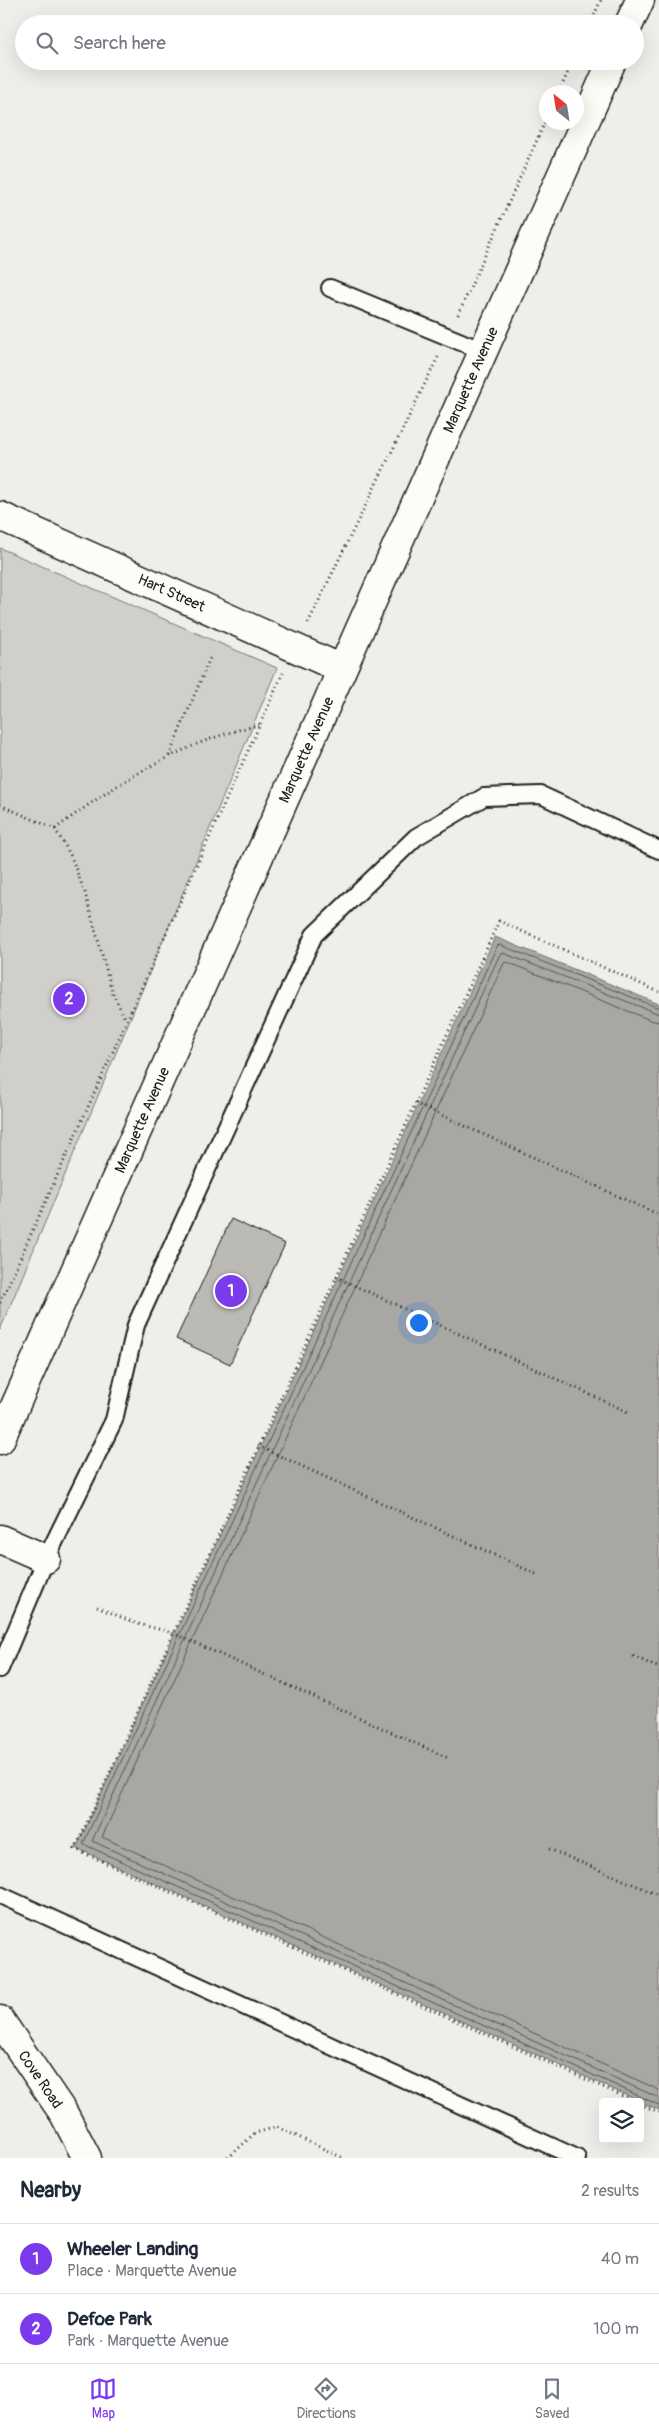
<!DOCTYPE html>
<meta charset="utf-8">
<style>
:root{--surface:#fff;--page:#f2f2f3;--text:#1f2937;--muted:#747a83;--line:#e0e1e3;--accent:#7c3aed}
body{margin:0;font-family:Pangolin,sans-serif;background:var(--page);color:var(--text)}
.controls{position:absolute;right:15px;bottom:15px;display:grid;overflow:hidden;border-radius:5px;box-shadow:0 5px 20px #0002}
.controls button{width:45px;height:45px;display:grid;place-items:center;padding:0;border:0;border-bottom:1px solid var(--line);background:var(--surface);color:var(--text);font:25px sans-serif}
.compass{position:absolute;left:539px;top:85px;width:45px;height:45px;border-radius:50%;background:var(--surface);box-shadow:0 5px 20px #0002;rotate:330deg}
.you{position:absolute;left:418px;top:1322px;width:18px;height:18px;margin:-12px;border:4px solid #fff;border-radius:50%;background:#1a73e8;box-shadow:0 0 0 8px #1a73e833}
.badge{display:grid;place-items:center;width:32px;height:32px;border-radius:50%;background:var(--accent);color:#fff;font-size:16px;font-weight:700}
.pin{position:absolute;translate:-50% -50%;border:2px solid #fff;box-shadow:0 1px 5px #0006}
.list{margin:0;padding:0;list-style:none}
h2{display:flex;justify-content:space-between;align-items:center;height:65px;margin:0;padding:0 20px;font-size:21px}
h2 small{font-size:16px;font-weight:400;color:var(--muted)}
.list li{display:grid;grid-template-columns:32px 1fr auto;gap:15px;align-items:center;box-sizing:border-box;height:70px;padding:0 20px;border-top:1px solid var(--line)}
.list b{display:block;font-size:19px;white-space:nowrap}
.list p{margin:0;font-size:16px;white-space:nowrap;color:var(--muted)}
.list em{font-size:16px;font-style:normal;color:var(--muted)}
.icon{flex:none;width:28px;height:28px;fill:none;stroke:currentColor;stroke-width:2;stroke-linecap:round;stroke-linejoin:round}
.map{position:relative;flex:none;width:659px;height:2158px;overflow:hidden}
.search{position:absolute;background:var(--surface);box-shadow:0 5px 20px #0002;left:15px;right:15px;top:15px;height:55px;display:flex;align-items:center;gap:12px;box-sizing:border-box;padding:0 18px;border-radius:28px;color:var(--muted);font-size:19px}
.sheet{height:205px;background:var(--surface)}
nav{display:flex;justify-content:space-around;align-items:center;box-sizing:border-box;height:70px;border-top:1px solid var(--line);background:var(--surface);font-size:14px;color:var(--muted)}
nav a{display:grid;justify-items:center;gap:2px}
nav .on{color:var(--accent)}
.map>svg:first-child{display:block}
.green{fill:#d0cfcc;stroke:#767674}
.water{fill:#a8a7a3;stroke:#706f6d}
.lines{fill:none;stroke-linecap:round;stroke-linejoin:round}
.shore{stroke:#545452;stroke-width:1}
.building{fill:#bbbab6;stroke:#1c1c1c}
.service-casing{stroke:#1c1c1c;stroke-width:20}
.minor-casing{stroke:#1c1c1c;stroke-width:31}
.path{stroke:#1c1c1c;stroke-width:3;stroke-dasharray:1 4;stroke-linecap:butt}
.service{stroke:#fdfcf7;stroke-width:16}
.minor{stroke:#fdfcf7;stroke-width:28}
.labels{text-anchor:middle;stroke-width:4;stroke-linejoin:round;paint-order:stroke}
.street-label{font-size:15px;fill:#1c1c1c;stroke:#fdfcf7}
</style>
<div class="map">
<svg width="659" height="2158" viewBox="0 0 659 2158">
<rect width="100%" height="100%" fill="#f0eeea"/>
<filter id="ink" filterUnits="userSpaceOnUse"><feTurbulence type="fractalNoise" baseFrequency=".02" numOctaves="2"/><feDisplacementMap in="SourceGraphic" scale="10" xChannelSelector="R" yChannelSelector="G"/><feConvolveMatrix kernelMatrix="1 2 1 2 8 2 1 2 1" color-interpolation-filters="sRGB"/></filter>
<g filter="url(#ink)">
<polygon class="green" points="0,548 277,668 0,1330"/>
<polygon class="water" points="495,937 659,1004 659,2110 76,1848"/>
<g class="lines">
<g class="shore">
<polyline points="659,1008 500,945 497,946 83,1844 659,2105"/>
<polyline points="659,1014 503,953 500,954 92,1841 659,2098"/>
<polyline points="659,1022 650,1020 507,962 504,963 102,1837 659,2090"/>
</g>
</g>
<polygon class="building" points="231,1219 285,1244 230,1364 176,1339"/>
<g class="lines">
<defs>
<g id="service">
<polyline points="330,288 483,351"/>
<polyline points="0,1669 46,1559 114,1420 136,1325 314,935 416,837 484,797 541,795 659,850"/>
<polyline points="0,1895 577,2158"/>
</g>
<g id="minor">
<polyline points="629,24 640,0"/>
<path id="s1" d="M 0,516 L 342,669"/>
<path id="s2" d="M 0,1440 L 612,61"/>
<polyline points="0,1539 46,1559"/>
<path id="s3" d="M 0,2020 L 64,2114 L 87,2158"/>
</g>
</defs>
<use href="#service" class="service-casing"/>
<use href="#minor" class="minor-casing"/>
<g class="path">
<polyline points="590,24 601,0"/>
<polyline points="559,92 573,61"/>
<polyline points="458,315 546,120"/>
<polyline points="308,623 438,357"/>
<polyline points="169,756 210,658"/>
<polyline points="0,805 55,829 70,854 85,893 113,994 126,1020"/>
<path d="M 55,829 C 115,784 185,740 259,725"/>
<polyline points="415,1103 659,1215"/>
<polyline points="336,1277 630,1413"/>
<polyline points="0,1303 283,673"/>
<polyline points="258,1446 538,1575"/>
<polyline points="97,1607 135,1623 173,1633 450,1759"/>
<polyline points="633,1656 659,1668"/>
<polyline points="549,1849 659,1895"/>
<polyline points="636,2102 75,1849 499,921 659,992"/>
<polyline points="640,2104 659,2112"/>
<polyline points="228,2158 255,2133 277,2127 343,2158"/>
</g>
<use href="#service" class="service"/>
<use href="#minor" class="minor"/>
</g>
</g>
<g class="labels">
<g class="street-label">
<text dy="5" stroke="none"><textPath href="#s2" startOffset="1160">Marquette Avenue</textPath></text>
<text dy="5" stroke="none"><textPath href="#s1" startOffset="188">Hart Street</textPath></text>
<text dy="5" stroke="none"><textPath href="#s2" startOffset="755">Marquette Avenue</textPath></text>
<text dy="5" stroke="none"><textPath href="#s2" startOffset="350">Marquette Avenue</textPath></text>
<text dy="5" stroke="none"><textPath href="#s3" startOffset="72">Cove Road</textPath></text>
</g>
</g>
</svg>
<div class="controls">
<button><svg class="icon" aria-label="layers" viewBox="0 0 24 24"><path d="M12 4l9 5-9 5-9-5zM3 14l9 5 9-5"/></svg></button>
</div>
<svg class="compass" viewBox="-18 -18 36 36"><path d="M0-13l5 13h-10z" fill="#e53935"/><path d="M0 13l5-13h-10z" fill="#747a83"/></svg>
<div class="you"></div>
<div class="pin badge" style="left:231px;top:1291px">1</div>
<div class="pin badge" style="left:69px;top:999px">2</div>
<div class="search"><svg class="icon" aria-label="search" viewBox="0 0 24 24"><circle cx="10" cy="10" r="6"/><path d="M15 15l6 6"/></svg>Search here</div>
</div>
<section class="sheet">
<h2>Nearby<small>2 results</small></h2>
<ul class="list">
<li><span class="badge">1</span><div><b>Wheeler Landing</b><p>Place · Marquette Avenue</p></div><em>40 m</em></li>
<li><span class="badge">2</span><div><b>Defoe Park</b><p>Park · Marquette Avenue</p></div><em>100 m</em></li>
</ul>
</section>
<nav>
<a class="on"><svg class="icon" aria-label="map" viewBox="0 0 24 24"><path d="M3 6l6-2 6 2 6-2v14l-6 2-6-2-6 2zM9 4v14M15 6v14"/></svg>Map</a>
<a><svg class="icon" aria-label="directions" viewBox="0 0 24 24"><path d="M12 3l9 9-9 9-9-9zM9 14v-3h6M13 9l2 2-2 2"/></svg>Directions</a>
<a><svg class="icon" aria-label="saved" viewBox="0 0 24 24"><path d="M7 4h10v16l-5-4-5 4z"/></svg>Saved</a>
</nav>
